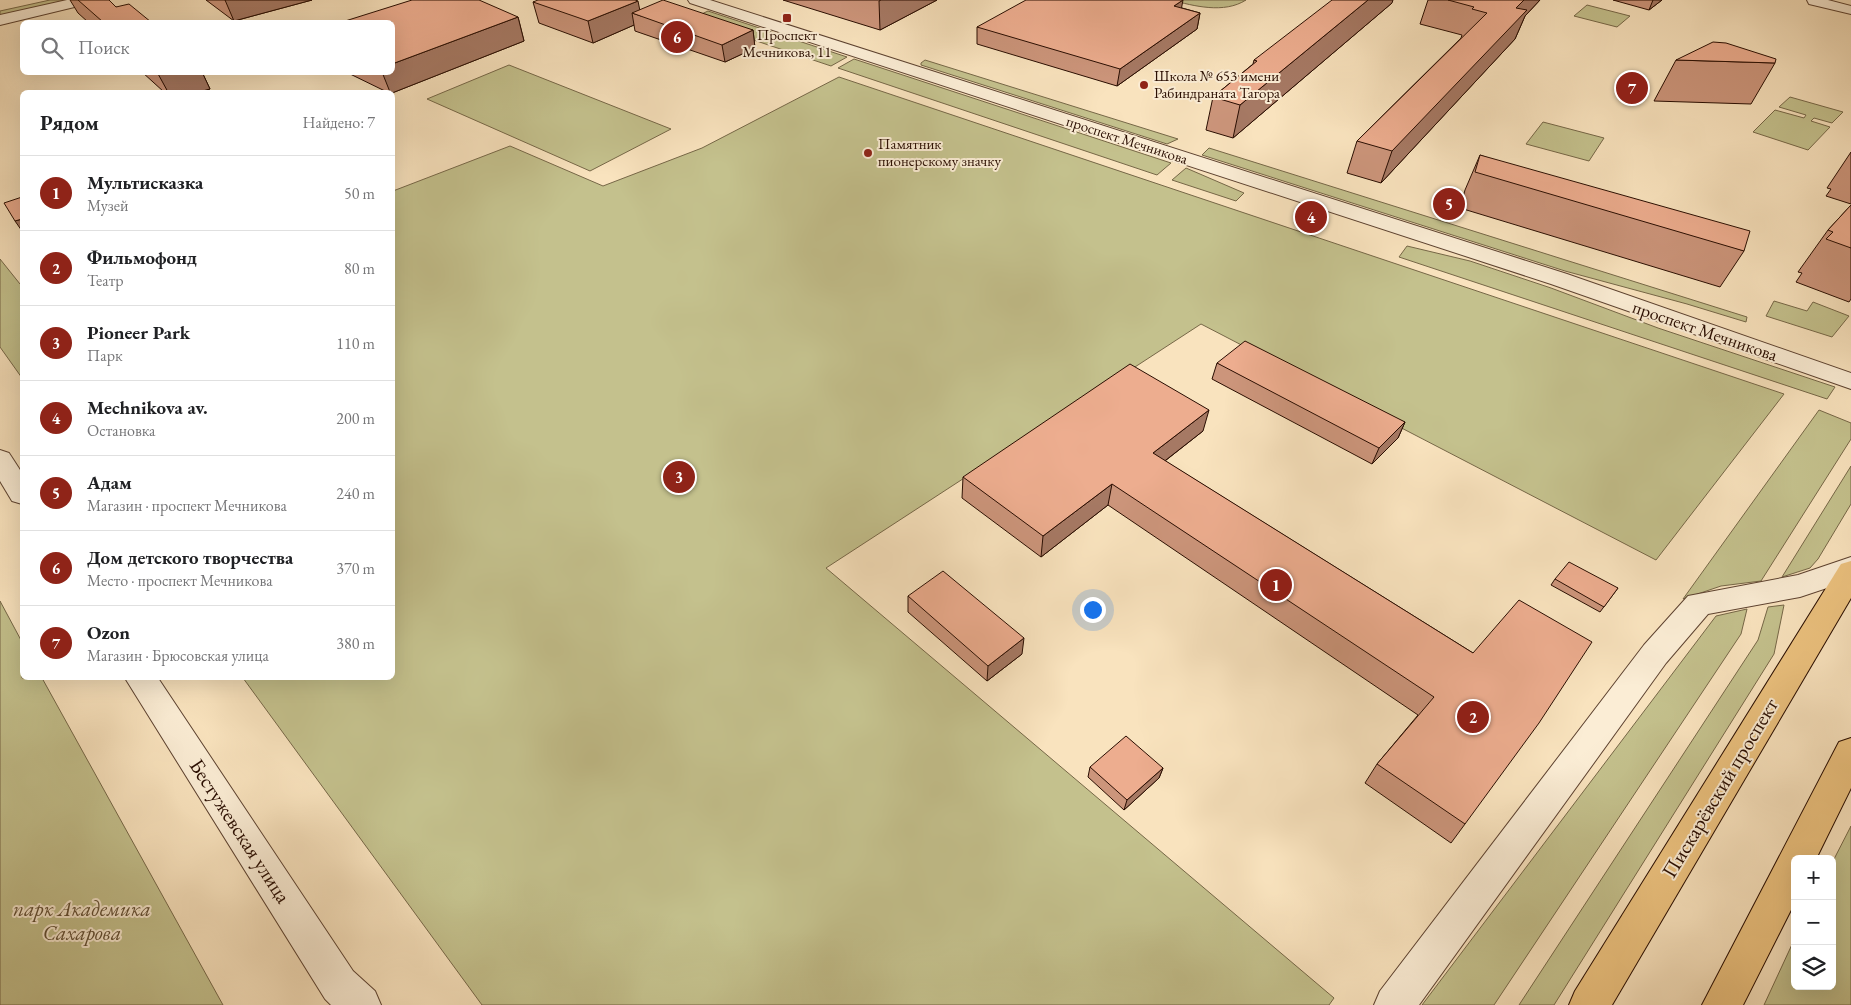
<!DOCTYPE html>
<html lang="ru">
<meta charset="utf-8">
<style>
:root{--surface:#fff;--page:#f6f6f6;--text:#202124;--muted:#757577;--line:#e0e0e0;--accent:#8f2418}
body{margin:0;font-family:"EB Garamond",serif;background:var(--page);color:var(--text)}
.controls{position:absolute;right:15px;bottom:15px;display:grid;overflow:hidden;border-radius:8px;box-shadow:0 5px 20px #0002}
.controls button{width:45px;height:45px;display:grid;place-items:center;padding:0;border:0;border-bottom:1px solid var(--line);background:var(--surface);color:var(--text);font:25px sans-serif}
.you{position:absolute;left:1092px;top:609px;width:18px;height:18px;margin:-12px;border:4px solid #fff;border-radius:50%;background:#1a73e8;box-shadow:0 0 0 8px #1a73e833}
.badge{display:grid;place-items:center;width:32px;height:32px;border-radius:50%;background:var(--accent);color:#fff;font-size:16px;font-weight:700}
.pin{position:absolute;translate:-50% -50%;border:2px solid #fff;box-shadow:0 1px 5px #0006}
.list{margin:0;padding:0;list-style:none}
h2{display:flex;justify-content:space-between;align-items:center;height:65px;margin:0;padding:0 20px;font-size:21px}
h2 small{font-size:16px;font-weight:400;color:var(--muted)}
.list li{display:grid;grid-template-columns:32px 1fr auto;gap:15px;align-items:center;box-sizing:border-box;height:75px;padding:0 20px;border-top:1px solid var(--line)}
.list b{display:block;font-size:19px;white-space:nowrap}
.list p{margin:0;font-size:16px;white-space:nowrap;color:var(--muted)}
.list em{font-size:16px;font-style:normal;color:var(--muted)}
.icon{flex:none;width:28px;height:28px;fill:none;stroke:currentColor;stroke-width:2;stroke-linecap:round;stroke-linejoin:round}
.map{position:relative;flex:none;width:1851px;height:1005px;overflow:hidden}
.search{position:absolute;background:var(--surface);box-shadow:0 5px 20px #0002;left:20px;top:20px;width:375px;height:55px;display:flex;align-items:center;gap:12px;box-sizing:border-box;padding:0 18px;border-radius:8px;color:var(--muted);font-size:19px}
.panel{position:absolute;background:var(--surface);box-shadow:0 5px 20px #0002;left:20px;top:90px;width:375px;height:590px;border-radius:8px}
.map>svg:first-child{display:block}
.green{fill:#c4c18d;stroke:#766747}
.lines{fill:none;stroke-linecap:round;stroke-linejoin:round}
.minor-casing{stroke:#5d4230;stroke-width:2}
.tertiary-casing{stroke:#5d4230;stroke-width:2}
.primary-casing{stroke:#290d01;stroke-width:2}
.minor{fill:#fbedd5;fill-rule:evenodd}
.tertiary{fill:#fbedd5;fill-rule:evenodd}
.primary{fill:#ecc27f;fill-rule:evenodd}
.wall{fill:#cc957b;stroke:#290d01}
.shaded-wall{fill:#a67964;stroke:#290d01}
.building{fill:#edad8f;stroke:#290d01}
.poi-dot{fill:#8f2418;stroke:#fbedd5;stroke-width:2}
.labels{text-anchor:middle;stroke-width:4;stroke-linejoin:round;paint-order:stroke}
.far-poi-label{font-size:15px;fill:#290d01;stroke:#fbedd5;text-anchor:start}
.far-street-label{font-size:15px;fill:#290d01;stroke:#fbedd5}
.street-label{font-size:18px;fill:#290d01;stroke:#fbedd5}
.near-street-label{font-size:21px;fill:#290d01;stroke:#fbedd5}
.near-park-label{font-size:21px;font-style:italic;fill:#5f4c32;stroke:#fbedd5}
</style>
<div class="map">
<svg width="1851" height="1005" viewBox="0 0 1851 1005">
<rect width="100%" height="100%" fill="#f9e3be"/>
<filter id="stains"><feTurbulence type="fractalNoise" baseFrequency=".004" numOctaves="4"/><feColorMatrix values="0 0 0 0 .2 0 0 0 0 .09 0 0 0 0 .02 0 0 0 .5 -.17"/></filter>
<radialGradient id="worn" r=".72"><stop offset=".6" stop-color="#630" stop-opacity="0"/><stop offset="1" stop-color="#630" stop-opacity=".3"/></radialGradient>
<g class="green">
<polygon points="50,0 74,0 0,17 0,11"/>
<path d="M 1171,0 L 1246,0 C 1224,14 1194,6 1171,0 Z"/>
<polygon points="1587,5 1630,16 1617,27 1574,16"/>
<polygon points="708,11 847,57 831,66 691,19"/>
<polygon points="854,59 1171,163 1157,175 838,68"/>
<polygon points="925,60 1178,139 1167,144 921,65 921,63"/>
<polygon points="509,65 671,129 590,171 427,99"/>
<polygon points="839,77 1784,394 1656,560 1201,324 826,568 1334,998 1329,1005 482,1005 243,678 392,678 393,191 510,146 603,186 702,148"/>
<polygon points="1790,97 1843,112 1832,123 1814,118 1811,121 1830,127 1808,150 1753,132 1775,110 1804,118 1806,115 1779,107"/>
<polygon points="1543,122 1604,138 1589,161 1526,144"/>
<polygon points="1209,148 1747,317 1746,322 1687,304 1565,271 1202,155"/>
<polygon points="1186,168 1244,193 1236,201 1172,180"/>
<polygon points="1407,246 1470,261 1551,288 1658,328 1835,387 1827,399 1399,257"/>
<polygon points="0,259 20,284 22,283 22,378 0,347"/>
<polygon points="1774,301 1807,311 1813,302 1849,316 1832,337 1766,316"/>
<polygon points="1819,410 1851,423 1851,439 1761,581 1721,586 1683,599"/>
<polygon points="1851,466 1851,504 1818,559 1810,568 1782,577"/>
<polygon points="0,601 22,642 22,678 42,678 223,1005 0,1005"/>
<polygon points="1784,605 1774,654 1554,1005 1519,1005 1758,640 1768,607"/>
<polygon points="1747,609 1741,634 1494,1005 1422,1005 1716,616"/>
<polygon points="1851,826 1851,1005 1764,1005 1795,938 1795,986 1832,986 1832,863"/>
</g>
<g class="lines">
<defs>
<polygon id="minor" points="1851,557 1851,580 1800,597 1708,614 1666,663 1419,1005 1374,1005 1380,991 1644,645 1688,596 1798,575"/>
<g id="tertiary">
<polygon points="67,0 93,0 91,3 0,25 0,15"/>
<polygon points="688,0 710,0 1567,274 1851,373 1851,389 1551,284 690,3"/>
<polygon points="1807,0 1828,0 1851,6 1851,14 1809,4"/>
<polygon points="0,450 9,453 22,473 22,504 12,501 0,481"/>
<polygon points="125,678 158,678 353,971 375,991 381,1005 331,1005 325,999"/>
</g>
<g id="primary">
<polygon points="1851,561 1851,598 1612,1005 1569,1005 1575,991 1841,564"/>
<polygon points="1851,738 1851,788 1816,859 1795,859 1795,902 1743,1005 1702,1005 1839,742"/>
</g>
</defs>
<use href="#minor" class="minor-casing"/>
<use href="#tertiary" class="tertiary-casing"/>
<use href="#primary" class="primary-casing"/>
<use href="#minor" class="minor"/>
<use href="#tertiary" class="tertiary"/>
<use href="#primary" class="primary"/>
</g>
<g class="wall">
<polygon points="70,0 109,0 116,7 151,22 88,22 78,13"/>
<polygon points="206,0 312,0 234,21"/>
<polygon points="783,0 937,0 880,30"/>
<polygon points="1428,0 1540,0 1525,16 1515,39 1381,183 1347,173 1357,141 1461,38 1462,35 1420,24"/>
<polygon points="1613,0 1662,0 1649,10"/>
<polygon points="533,2 640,10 753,30 755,48 725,62 635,31 634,25 593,43 539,23"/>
<polygon points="1392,3 1233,138 1206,130 1213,97 1253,64 1254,60"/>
<polygon points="1182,8 1200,13 1197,29 1117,86 977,44 977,27"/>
<polygon points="518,17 524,41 392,93 392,92 387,92 346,72 392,72"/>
<polygon points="1676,60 1775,63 1751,104 1654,101"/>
<polygon points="142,72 202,72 210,89 199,92 164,92"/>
<polygon points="1851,152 1851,204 1826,196 1831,189 1827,188"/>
<polygon points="1480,155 1744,251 1720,287 1460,208 1465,190"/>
<polygon points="1851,205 1851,299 1849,302 1796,282 1802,273 1798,272 1828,230"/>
<polygon points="1217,363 1405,422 1398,438 1372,464 1212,379"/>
<polygon points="1203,431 1165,461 1473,653 1465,824 1451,843 1365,783 1377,764 1418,715 1108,505 1041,557 962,498 963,477"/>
<polygon points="1555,579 1618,588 1600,612 1551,585"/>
<polygon points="908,596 1022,654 987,681 908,612"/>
<polygon points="1090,767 1163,768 1159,778 1124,810 1088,777"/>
</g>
<g class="shaded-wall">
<polygon points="225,0 312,0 234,21"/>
<polygon points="881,0 937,0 880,30 879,1"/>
<polygon points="1183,0 1180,16 1174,6"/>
<polygon points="1368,0 1393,0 1392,3 1233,138 1240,105"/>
<polygon points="1524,0 1540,0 1525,16 1515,39 1381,183 1392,151 1516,8"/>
<polygon points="1653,0 1662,0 1649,10"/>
<polygon points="638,1 641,16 632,13 634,25 593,43 588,21"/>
<polygon points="1200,13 1197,29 1117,86 1120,69"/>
<polygon points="518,17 524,41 392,93 392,92 390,92 382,72 392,72 392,64"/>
<polygon points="753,30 755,48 725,62 722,45"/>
<polygon points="157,72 202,72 210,89 199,92 168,92"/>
<polygon points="22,219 22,231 15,221"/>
<polygon points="1209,410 1203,431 1148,474 1153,453"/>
<polygon points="1405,422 1398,438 1372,464 1379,448"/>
<polygon points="1112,484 1108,505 1041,557 1043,536"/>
<polygon points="1024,638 1022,654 987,681 988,666"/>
<polygon points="1163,768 1159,778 1124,810 1127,800"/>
</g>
<g class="building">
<polygon points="78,0 109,0 116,7 129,4 151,22 103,22"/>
<polygon points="412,0 479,0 518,17 392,64 392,22 342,22"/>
<polygon points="538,0 635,0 638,1 588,21 533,2"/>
<polygon points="663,0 753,30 722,45 632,13"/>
<polygon points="1026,0 1183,0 1174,6 1200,13 1120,69 977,27"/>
<polygon points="1332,0 1368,0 1240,105 1213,97 1257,61 1254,60"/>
<polygon points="1448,0 1524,0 1516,8 1527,10 1392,151 1357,141 1487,13 1472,9 1474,7"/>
<polygon points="1713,42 1726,43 1776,59 1775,63 1676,60"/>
<polygon points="1480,155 1750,231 1744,251 1475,172"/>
<polygon points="22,197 22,219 15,221 4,203"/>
<polygon points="1851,205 1851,248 1826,239 1833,232 1828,230"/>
<polygon points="1245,341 1405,422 1379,448 1217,363"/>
<polygon points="1130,364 1209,410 1153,453 1473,653 1519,600 1592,642 1539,723 1465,824 1377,764 1434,697 1112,484 1043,536 963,477"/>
<polygon points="1569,562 1618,588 1604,607 1555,579"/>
<polygon points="943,571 1024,638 988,666 908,596"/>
<polygon points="1126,736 1163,768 1127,800 1090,767"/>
</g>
<g class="poi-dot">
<rect x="782" y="13" width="10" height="10" rx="2.5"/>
<circle cx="1144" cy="85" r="5"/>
<circle cx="868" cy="153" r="5"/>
</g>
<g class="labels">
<g class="far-poi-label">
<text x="787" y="40" text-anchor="middle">Проспект<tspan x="787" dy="17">Мечникова, 11</tspan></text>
<text x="1154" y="81">Школа № 653 имени<tspan x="1154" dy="17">Рабиндраната Тагора</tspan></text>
<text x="878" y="149">Памятник<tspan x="878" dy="17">пионерскому значку</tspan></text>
</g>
<g class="far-street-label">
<text transform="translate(1127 140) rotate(18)" y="5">проспект Мечникова</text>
</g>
<g class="street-label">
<text transform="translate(1705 331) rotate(19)" y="6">проспект Мечникова</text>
</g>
<g class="near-street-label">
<text transform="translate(1720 788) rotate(-59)" y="7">Пискарёвский проспект</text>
<text transform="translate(240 831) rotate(57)" y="7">Бестужевская улица</text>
</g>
<g class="near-park-label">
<text x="82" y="916">парк Академика<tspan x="82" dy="24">Сахарова</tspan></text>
</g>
</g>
<rect width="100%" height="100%" filter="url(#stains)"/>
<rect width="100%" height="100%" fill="url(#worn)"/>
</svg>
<div class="controls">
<button>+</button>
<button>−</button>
<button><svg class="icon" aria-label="layers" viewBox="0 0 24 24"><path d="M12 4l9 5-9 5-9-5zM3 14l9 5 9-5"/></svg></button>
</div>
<div class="you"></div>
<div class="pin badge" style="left:1276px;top:585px">1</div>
<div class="pin badge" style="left:1473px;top:717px">2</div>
<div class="pin badge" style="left:679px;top:477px">3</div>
<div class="pin badge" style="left:1311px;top:217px">4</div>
<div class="pin badge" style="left:1449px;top:204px">5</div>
<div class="pin badge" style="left:677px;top:37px">6</div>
<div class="pin badge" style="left:1632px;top:88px">7</div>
<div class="search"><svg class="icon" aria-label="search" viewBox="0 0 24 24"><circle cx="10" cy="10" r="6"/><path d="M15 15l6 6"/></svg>Поиск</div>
<section class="panel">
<h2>Рядом<small>Найдено: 7</small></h2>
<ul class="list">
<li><span class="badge">1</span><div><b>Мультисказка</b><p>Музей</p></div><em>50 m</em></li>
<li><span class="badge">2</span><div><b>Фильмофонд</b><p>Театр</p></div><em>80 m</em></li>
<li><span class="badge">3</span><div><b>Pioneer Park</b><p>Парк</p></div><em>110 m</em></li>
<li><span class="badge">4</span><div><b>Mechnikova av.</b><p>Остановка</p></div><em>200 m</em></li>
<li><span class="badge">5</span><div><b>Адам</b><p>Магазин · проспект Мечникова</p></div><em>240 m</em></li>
<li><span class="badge">6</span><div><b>Дом детского творчества</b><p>Место · проспект Мечникова</p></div><em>370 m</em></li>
<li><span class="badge">7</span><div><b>Ozon</b><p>Магазин · Брюсовская улица</p></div><em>380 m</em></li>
</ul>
</section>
</div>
